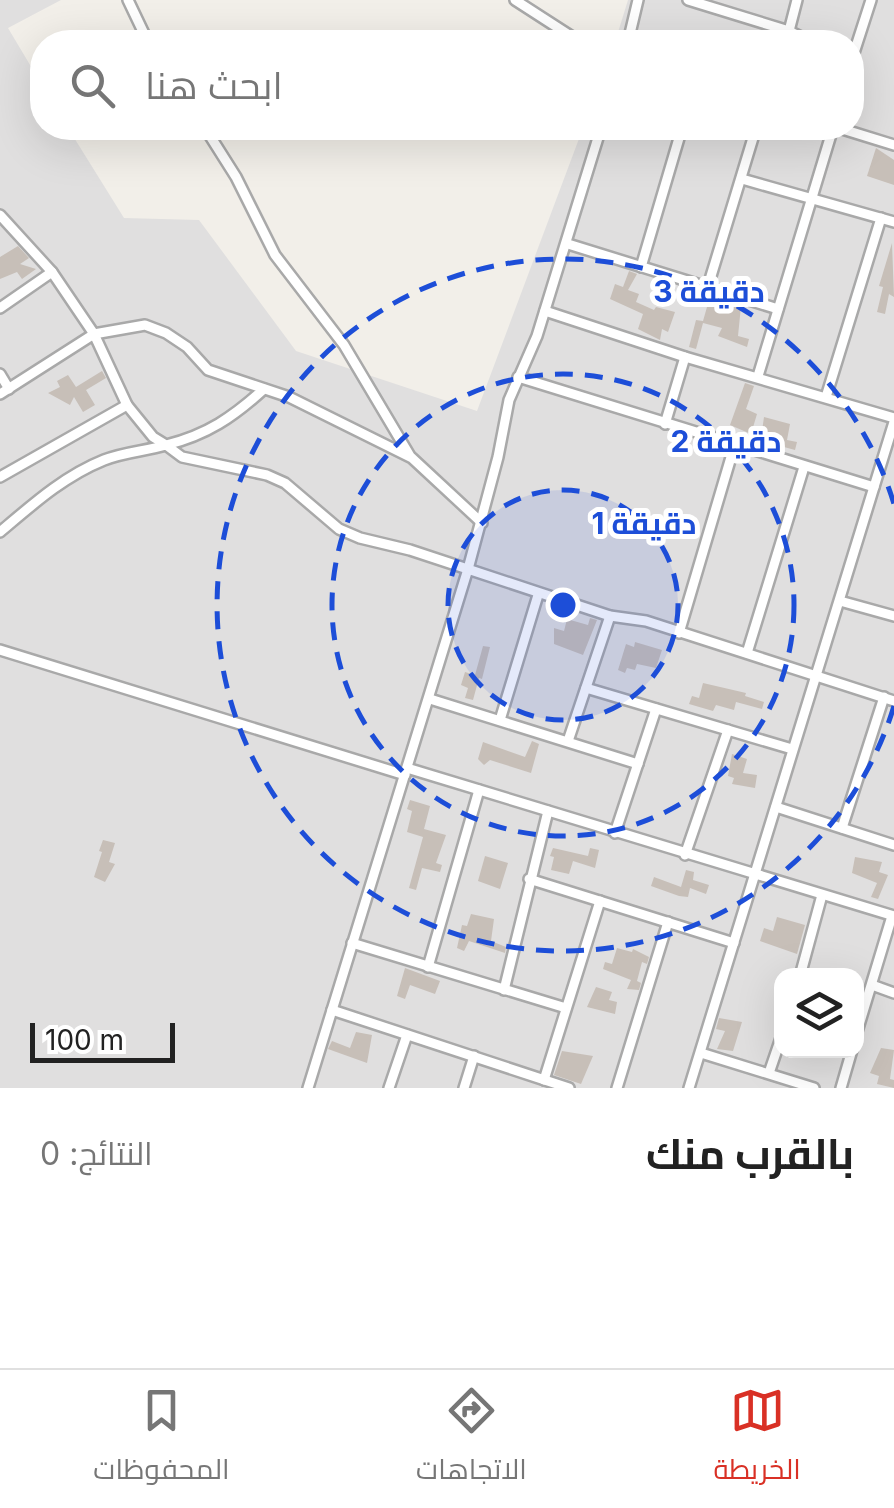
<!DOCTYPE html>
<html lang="ar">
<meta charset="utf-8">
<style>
:root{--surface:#fff;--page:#f2f2f2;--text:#222;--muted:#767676;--line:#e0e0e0;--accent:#d93025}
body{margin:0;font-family:Inter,Cairo,sans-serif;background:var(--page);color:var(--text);direction:rtl}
.controls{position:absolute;right:30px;bottom:30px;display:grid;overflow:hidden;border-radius:20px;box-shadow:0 10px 40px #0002}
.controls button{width:90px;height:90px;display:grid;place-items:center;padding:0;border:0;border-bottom:2px solid var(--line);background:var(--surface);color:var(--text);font:50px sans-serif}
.scale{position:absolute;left:30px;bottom:25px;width:145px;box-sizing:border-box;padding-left:10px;border:5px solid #222;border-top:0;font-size:28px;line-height:35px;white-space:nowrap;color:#222;-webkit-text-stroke:8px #fff;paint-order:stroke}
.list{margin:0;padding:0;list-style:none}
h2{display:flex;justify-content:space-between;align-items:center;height:130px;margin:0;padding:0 40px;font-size:42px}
h2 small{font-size:32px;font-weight:400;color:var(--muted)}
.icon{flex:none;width:55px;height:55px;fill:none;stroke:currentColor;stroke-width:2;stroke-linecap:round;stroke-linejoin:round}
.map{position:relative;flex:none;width:894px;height:1088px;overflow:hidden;direction:ltr}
.search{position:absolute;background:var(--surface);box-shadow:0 10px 40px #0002;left:30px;right:30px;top:30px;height:110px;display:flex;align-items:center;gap:25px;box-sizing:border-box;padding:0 35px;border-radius:40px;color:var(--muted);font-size:38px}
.sheet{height:280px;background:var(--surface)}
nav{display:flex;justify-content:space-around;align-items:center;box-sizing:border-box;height:140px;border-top:2px solid var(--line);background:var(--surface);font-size:28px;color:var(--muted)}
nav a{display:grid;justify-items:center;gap:5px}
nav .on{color:var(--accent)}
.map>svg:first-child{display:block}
.residential{fill:#e0dfdf;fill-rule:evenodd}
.building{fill:#c7bfb8}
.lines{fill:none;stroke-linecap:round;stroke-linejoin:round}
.street-casing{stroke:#a9a9a9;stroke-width:14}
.street{stroke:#fff;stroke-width:9}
.ring{fill:none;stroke:#1d4ed8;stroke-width:5;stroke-dasharray:18 12}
.centre{fill:#1d4ed8;stroke:#fff;stroke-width:5}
.ring-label{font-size:30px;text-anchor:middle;font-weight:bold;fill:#1d4ed8;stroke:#fff;stroke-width:10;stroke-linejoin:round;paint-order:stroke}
</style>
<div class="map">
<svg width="894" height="1088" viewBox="0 0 894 1088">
<rect width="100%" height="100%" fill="#f2efe9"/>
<path class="residential" d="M 0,0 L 61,0 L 8,28 L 42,85 L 42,128 L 68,128 L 124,218 L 199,220 L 296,351 L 477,411 L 583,128 L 852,128 L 852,42 L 615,42 L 628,0 L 894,0 L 894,1088 L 0,1088 ZM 782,976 L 856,976 L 856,1050 L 782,1050 Z"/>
<g class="building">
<polygon points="876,148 894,160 894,185 867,176"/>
<polygon points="892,243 894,297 889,294 885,314 877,312 883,287 879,286"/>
<polygon points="18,246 29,258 20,264 36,269 22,279 17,272 0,279 0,257"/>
<polygon points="629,271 637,274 628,290 639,294 636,302 654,310 656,307 675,312 668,332 662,329 660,340 638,329 643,314 610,299 615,284 623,287"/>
<polygon points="709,300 730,308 733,303 741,306 738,336 749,339 747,347 718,336 722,328 703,323 696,349 689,347 696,320 703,321"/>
<polygon points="102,371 106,378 86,390 95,405 83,412 74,397 70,405 48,393 60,387 57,381 68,375 76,387"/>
<polygon points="745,383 754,386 746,409 757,414 751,434 730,425"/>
<polygon points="764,417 790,424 787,440 797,442 795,450 784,447 783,450 764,443 766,439 761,438"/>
<polygon points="590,618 597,620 583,655 554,644 554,628 564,631 567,619 588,625"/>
<polygon points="635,642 662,650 656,668 637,664 635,670 627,668 625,673 618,670 626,644 634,647"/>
<polygon points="483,646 490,647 482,679 479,678 473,700 465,698 468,688 461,685 465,672 475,675"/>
<polygon points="703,683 746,693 745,696 764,702 762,709 736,702 734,710 716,705 713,711 689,704 692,696 699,698"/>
<polygon points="532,741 539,744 531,773 490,760 484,765 478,759 483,742 525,757"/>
<polygon points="732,754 747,759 743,773 757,775 755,788 732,784 734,778 728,776"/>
<polygon points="410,800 430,806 424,829 446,835 436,863 442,865 440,872 422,868 416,890 409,888 423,837 407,832 412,811 407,809"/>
<polygon points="103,840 115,843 109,862 115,864 105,882 94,877 102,852 99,851"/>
<polygon points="553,848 588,856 590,848 599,850 595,868 573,861 569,874 551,870 554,857 550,856"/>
<polygon points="485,856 508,863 500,889 478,881"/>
<polygon points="855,857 882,862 879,872 888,875 878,899 871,897 877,883 852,873"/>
<polygon points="686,870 694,872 693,880 709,885 706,894 690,888 688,897 679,896 651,886 654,877 681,887"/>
<polygon points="471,914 494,919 491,941 506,947 505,953 469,941 464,951 457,948 462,925 467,926"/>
<polygon points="777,917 805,925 797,954 760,941 764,928 773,931"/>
<polygon points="617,948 632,952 633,949 649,957 647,964 642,962 637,981 641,983 639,990 627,989 631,980 603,969 605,962 612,964"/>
<polygon points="405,968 440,981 435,994 410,985 405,999 397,996"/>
<polygon points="596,987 612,992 609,1000 617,1002 615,1014 587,1007"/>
<polygon points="719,1018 742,1022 733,1051 717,1049 725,1031 716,1029"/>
<polygon points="356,1032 372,1035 367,1063 328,1049 332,1041 350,1048"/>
<polygon points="881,1048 894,1050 890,1079 894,1080 894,1088 877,1084 879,1076 870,1073"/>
<polygon points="562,1051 593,1056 581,1084 554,1075"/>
</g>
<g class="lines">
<defs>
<g id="street">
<polyline points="128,0 148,42"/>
<polyline points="515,0 580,42"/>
<polyline points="688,0 789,31 811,42"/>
<polyline points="789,31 797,0"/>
<polyline points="628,42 638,0"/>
<polyline points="852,59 871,0"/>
<polyline points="205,128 236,177 275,255 344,345 410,456"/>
<polyline points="839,128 894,145"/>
<polyline points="742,179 894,222"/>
<polyline points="0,215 52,272 94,334 127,405 0,477"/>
<polyline points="568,244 778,309"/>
<polyline points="641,267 682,128"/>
<polyline points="708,286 756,128"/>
<polyline points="0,308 52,272"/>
<polyline points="545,311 685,357 894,418"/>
<polyline points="0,374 9,389"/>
<polyline points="758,376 833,128"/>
<polyline points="518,377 874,487"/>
<polyline points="0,394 94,334 145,325 166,333 187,347 208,370 289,397 412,458 482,523"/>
<polyline points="826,397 881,218"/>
<path d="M 127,405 L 153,437 L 166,445 C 207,435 233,417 264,389"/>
<polyline points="665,424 685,357"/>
<path d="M 0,532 C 32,505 64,476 104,460 C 124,452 146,451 166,445 L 182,457 L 267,475 L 285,483 L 339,529 L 360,538 L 410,550 L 610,616 L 646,621 L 894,701"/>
<polyline points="840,601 894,616"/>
<polyline points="679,633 734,447"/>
<polyline points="0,650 405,775"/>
<polyline points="747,653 804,467"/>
<polyline points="586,688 792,749"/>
<polyline points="430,699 638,764"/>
<polyline points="500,720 538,595"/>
<polyline points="568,741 610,616"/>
<polyline points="407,768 894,916"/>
<polyline points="776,807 894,845"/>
<polyline points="842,828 884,697"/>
<polyline points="615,833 656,709"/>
<polyline points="685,855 728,730"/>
<polyline points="529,879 734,943"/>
<polyline points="352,943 566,1008"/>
<polyline points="428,967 479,790"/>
<polyline points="800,976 822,895"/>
<polyline points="872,985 894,993"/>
<polyline points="504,990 548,811"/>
<polyline points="332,1010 569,1088"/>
<polyline points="856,1035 892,916"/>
<polyline points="701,1053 814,1088"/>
<polyline points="769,1073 782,1035"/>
<polyline points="544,1080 600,901"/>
<polyline points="308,1088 468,569 498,457 509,400 537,336 601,128"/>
<polyline points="389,1088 407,1035"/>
<polyline points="464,1088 474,1056"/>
<polyline points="617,1088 668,922"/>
<polyline points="689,1088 894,422"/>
<polyline points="841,1088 852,1050"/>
</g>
</defs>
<use href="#street" class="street-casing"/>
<use href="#street" class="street"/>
</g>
<circle cx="563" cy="605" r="115" fill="#1d4ed8" fill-opacity=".12"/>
<g class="ring">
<circle cx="563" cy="605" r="115"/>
<circle cx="563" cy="605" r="231"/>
<path d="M894 706A346 346 0 1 1 894 504"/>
</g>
<circle cx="563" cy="605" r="15" class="centre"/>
<g class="ring-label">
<text x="709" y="302">3 دقيقة</text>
<text x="726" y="452">2 دقيقة</text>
<text x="644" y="534">1 دقيقة</text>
</g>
</svg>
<div class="controls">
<button><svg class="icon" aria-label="layers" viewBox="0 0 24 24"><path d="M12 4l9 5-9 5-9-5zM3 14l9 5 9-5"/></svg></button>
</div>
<div class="scale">100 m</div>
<div class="search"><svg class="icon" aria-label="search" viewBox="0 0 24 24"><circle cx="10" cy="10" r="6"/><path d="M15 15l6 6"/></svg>ابحث هنا</div>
</div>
<section class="sheet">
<h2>بالقرب منك<small>النتائج: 0</small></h2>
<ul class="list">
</ul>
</section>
<nav>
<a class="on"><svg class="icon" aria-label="map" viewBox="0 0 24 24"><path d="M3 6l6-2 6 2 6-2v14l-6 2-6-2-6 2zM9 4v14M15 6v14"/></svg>الخريطة</a>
<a><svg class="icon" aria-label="directions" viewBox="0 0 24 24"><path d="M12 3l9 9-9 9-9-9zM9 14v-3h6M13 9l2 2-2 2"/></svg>الاتجاهات</a>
<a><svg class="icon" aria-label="saved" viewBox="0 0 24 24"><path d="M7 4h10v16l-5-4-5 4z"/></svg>المحفوظات</a>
</nav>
